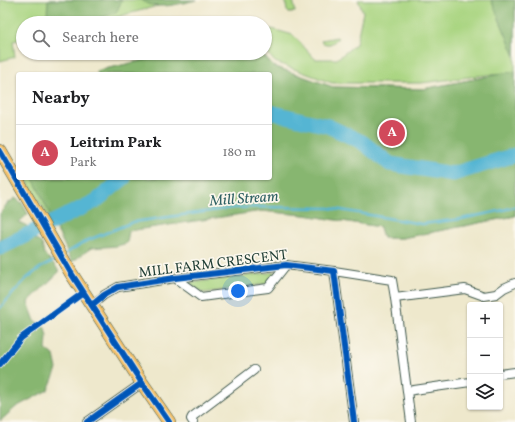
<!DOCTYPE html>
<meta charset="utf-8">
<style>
:root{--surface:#fff;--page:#f6f6f6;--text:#202124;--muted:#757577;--line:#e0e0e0;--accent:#d1495b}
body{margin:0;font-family:Vollkorn,serif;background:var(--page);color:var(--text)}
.controls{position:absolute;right:12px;bottom:12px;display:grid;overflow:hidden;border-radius:4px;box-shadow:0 1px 3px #0004}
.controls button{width:36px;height:36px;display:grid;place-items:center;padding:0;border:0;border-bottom:1px solid var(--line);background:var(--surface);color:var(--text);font:20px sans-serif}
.you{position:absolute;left:238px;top:291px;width:14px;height:14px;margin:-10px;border:3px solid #fff;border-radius:50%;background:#1a73e8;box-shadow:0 0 0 6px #1a73e833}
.badge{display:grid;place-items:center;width:26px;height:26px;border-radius:50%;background:var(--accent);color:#fff;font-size:13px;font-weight:700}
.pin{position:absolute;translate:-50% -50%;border:2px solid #fff;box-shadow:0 1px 4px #0006}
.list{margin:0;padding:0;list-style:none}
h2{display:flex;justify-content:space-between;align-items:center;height:52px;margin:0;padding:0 16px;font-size:17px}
h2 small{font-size:13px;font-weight:400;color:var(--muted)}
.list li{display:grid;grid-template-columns:26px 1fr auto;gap:12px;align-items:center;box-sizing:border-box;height:56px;padding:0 16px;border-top:1px solid var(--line)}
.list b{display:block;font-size:15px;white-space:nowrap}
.list p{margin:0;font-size:13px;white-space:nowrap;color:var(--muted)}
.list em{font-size:13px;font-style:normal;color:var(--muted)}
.icon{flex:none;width:22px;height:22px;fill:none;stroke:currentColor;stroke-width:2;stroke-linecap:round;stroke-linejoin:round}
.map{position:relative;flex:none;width:515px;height:422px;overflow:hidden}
.search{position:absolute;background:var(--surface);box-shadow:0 1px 3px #0004;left:16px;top:16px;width:256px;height:44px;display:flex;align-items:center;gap:10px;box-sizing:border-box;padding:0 14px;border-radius:22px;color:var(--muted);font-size:15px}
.panel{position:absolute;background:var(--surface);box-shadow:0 1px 3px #0004;left:16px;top:72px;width:256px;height:108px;border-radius:4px}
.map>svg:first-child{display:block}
.green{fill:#aad582;stroke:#64895b}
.forest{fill:#87b670;stroke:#537a52}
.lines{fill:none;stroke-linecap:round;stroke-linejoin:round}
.stream{stroke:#54b5d3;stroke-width:2.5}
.river{stroke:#54b5d3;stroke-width:15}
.street-casing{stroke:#3e574b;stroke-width:10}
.primary-casing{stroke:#3e574b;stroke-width:14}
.street{stroke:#fff;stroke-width:8}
.primary{stroke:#f4c16b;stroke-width:13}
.cycleway-casing{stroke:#fbf7ec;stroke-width:8}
.cycleway{stroke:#0057b8;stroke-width:6}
.labels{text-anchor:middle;stroke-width:3.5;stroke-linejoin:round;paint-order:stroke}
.street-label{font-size:14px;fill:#1f3d34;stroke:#fbf7ec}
.water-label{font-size:15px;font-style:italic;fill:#2f6164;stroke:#fbf7ec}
</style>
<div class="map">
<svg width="515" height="422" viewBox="0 0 515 422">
<rect width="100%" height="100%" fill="#fbf7ec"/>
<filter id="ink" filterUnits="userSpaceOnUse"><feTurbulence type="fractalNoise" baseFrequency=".025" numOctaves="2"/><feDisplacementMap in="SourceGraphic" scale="8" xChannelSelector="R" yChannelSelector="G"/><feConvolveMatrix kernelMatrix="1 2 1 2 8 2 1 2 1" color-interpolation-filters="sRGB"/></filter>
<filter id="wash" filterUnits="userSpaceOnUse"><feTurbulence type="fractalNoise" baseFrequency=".012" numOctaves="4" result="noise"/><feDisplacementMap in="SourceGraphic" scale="16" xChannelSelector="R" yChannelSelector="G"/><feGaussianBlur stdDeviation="0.9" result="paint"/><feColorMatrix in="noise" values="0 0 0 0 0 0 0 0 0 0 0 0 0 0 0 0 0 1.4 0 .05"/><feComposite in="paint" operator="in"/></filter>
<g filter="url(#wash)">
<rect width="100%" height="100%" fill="#eee8cc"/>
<g class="green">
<polygon points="0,0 180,0 94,23 23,23 23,39 13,41 15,57 0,61"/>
<polygon points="285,0 293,0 295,9 295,12 289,13 287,11"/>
<polygon points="358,0 515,0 515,216 402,238 383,238 380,227 305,215 261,211 133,228 73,257 25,178 270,178 270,74 98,74 96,71 175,53 261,53 273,66 333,87 423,89 511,72 421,83 332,83 275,62 265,50 265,31 272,29 293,35 315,59 337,59 356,44 363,12"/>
<path d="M 337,37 L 338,38 C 335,41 331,45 327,44 C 326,44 324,43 323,43 L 321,41 L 322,40 Z"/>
<polygon points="275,272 266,284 203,293 189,283"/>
</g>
<g class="forest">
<polygon points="48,0 122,0 116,13 82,23 52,23 47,15"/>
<path d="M 141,0 L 197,0 C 181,3 155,12 141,0 Z"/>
<polygon points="491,0 515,0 515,56"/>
<polygon points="175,53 261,53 273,66 333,87 423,89 515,71 515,216 402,238 383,238 380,227 305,215 262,211 129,231 127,243 117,246 91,248 72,262 33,178 270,178 270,74 98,74 96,71"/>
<polygon points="15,198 22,203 28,214 19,222 27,226 31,236 42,244 44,254 55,265 59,272 28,302 35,321 45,328 47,337 46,350 54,355 57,369 48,390 16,407 0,421 0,214 6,205"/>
</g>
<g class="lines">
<g class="stream">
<polyline points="65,254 86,241 133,222 232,208 261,207 329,208 422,224 461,219 499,211 515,207"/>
<polyline points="0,308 26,279 40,268 59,258"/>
</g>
<g class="river">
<polyline points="270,112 328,126 362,142 390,164 453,174 515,155"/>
<polyline points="0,248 96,201 124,178"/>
</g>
</g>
</g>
<g filter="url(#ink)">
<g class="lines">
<defs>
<g id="street">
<polyline points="334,271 392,280 395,298 411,422"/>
<polyline points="175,278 201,297 268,288 286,265"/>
<polyline points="395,298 465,289 484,296 496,294 504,288 515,283"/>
<polyline points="92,305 104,295 118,287 175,278 286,265 334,271 354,422"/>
<polyline points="500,374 515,372"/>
<polyline points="407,391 470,382"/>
<polyline points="87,422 142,383"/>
<polyline points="193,422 191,419 192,417 254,370"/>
</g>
<polyline id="primary" points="0,151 71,273 142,383 169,422"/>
</defs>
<use href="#street" class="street-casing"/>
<use href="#primary" class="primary-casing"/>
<use href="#street" class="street"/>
<use href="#primary" class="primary"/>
<defs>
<g id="cycleway">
<polyline points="0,151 71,273 142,383 169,422"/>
<polyline points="92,305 104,295 118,287 175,278 286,265 334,271 354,422"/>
<polyline points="0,364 21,338 83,293"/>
<polyline points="87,422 142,383"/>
</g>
</defs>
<use href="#cycleway" class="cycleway-casing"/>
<use href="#cycleway" class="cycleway"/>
</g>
</g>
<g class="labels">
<g class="street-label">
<text transform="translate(213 263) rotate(-7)" y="5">MILL FARM CRESCENT</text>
</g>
<g class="water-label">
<text transform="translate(244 198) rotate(-4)" y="5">Mill Stream</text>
</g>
</g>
</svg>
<div class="controls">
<button>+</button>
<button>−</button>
<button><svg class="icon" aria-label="layers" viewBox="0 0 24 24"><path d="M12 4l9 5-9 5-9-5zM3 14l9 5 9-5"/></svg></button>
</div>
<div class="you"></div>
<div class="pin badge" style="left:392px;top:133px">A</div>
<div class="search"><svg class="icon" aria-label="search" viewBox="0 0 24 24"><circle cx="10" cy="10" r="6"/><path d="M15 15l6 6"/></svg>Search here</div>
<section class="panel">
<h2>Nearby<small></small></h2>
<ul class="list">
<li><span class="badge">A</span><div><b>Leitrim Park</b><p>Park</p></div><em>180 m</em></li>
</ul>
</section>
</div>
